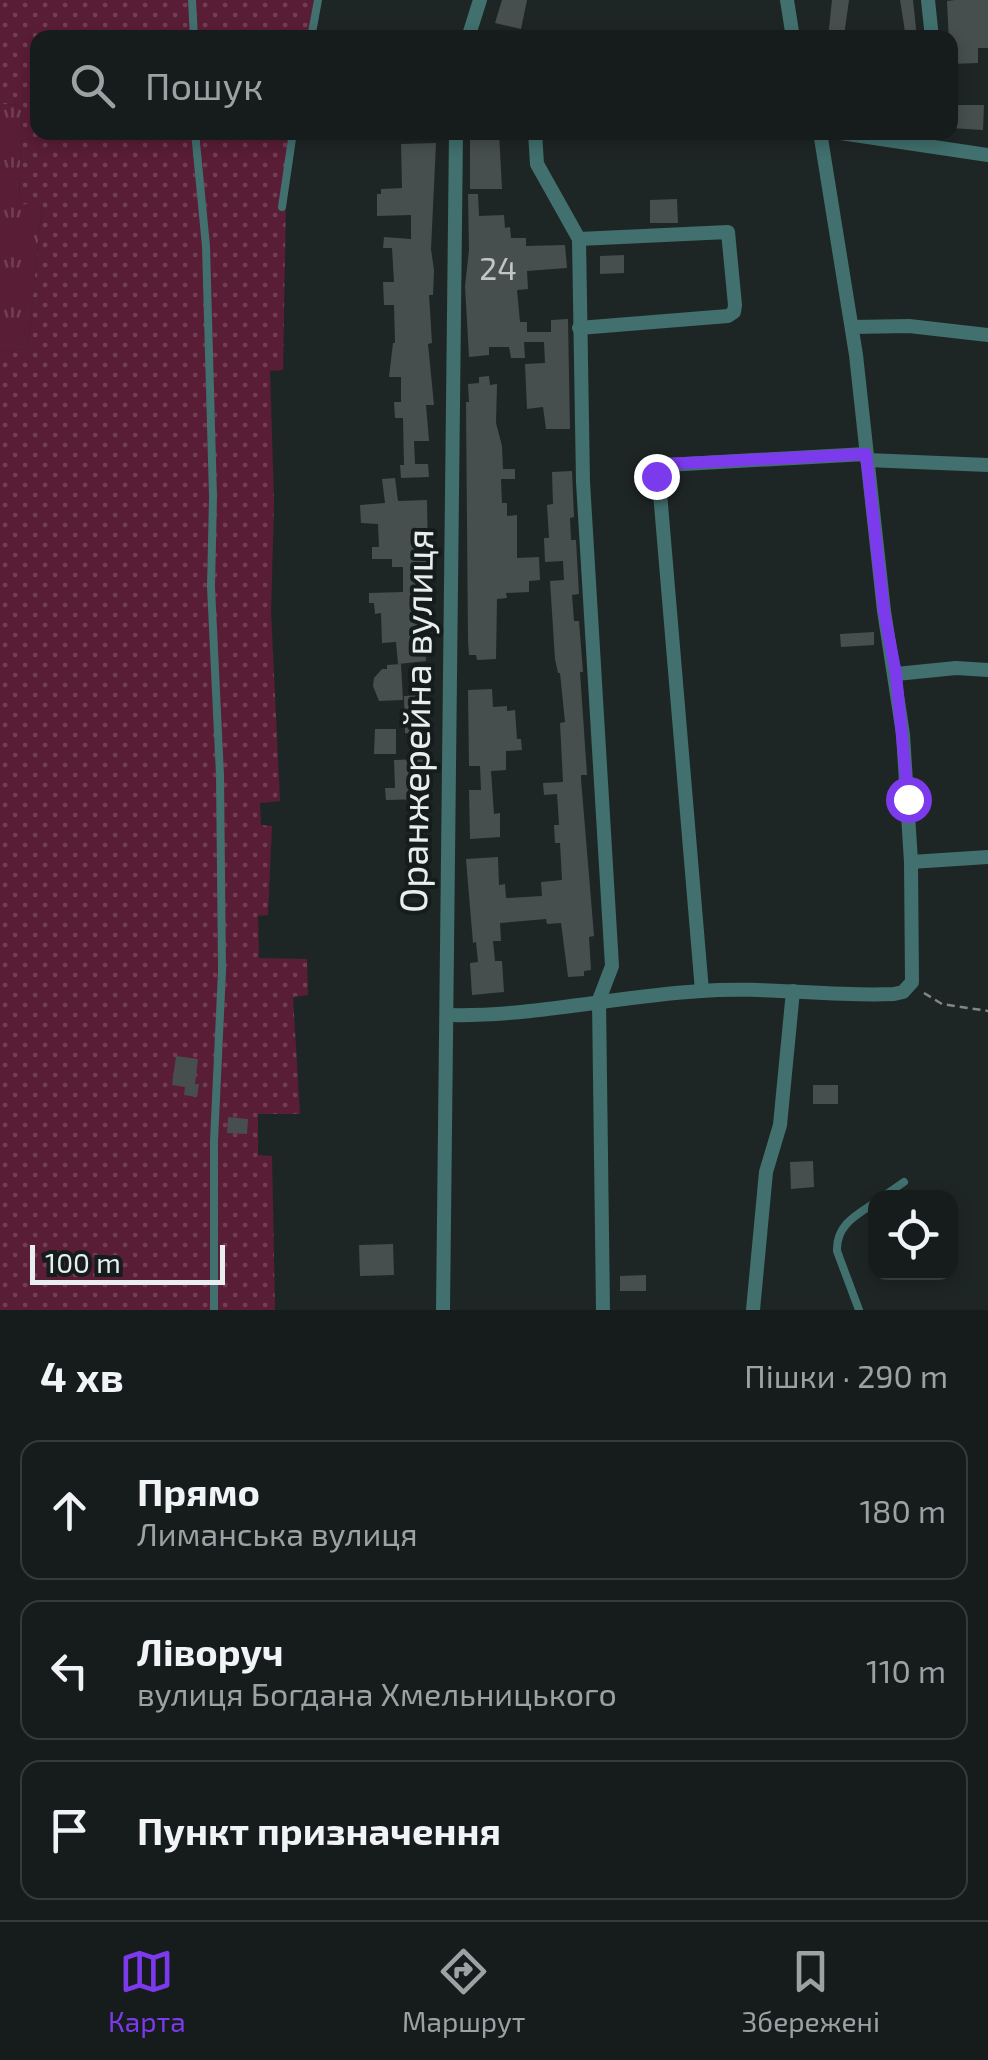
<!DOCTYPE html>
<html lang="uk">
<meta charset="utf-8">
<style>
:root{--surface:#161c1c;--page:#232929;--text:#f1f3f6;--muted:#9ea1a3;--line:#353a3b;--accent:#7c3aed}
body{margin:0;font-family:"Exo 2",sans-serif;background:var(--page);color:var(--text)}
.controls{position:absolute;right:30px;bottom:30px;display:grid;overflow:hidden;border-radius:20px;box-shadow:0 5px 15px #0003}
.controls button{width:90px;height:90px;display:grid;place-items:center;padding:0;border:0;border-bottom:2px solid var(--line);background:var(--surface);color:var(--text);font:50px sans-serif}
.scale{position:absolute;left:30px;bottom:25px;width:195px;box-sizing:border-box;padding-left:10px;border:5px solid #e8eded;border-top:0;font-size:28px;line-height:35px;white-space:nowrap;color:#e8eded;-webkit-text-stroke:8px #151c1c;paint-order:stroke}
.stop{position:absolute;width:30px;height:30px;margin:-22px;border:8px solid #7c3aed;border-radius:50%;background:#fff}
.stop.end{background:#7c3aed;border-color:#fff;box-shadow:0 2px 10px #0008}
.list{margin:0;padding:0;list-style:none}
h2{display:flex;justify-content:space-between;align-items:center;height:130px;margin:0;padding:0 40px;font-size:42px}
h2 small{font-size:32px;font-weight:400;color:var(--muted)}
.list li{display:grid;grid-template-columns:65px 1fr auto;gap:30px;align-items:center;box-sizing:border-box;height:140px;margin:0 20px 20px;padding:0 20px;border:2px solid var(--line);border-radius:20px}
.list b{display:block;font-size:38px;white-space:nowrap}
.list p{margin:0;font-size:32px;white-space:nowrap;color:var(--muted)}
.list em{font-size:32px;font-style:normal;color:var(--muted)}
.icon{flex:none;width:55px;height:55px;fill:none;stroke:currentColor;stroke-width:2;stroke-linecap:round;stroke-linejoin:round}
.map{position:relative;flex:none;width:988px;height:1310px;overflow:hidden}
.search{position:absolute;background:var(--surface);box-shadow:0 5px 15px #0003;left:30px;right:30px;top:30px;height:110px;display:flex;align-items:center;gap:25px;box-sizing:border-box;padding:0 35px;border-radius:20px;color:var(--muted);font-size:38px}
.sheet{height:610px;background:var(--surface)}
nav{display:flex;justify-content:space-around;align-items:center;box-sizing:border-box;height:140px;border-top:2px solid var(--line);background:var(--surface);font-size:28px;color:var(--muted)}
nav a{display:grid;justify-items:center;gap:5px}
nav .on{color:var(--accent)}
.map>svg:first-child{display:block}
.grass{fill:url(#grass-tufts)}
.garden{fill:url(#garden-dots)}
.building{fill:#464f4e}
.lines{fill:none;stroke-linecap:round;stroke-linejoin:round}
.path{stroke:#818787;stroke-width:2.5;stroke-dasharray:8 5;stroke-linecap:butt}
.lane{stroke:#41706e;stroke-width:8}
.street{stroke:#41706e;stroke-width:14}
.route{stroke:#7c3aed;stroke-width:12}
.labels{text-anchor:middle;stroke-width:8;stroke-linejoin:round;paint-order:stroke}
.number-label{font-size:32px;fill:#c0c6c5}
.street-label{font-size:38px;fill:#e8eded;stroke:#151c1c}
</style>
<div class="map">
<svg width="988" height="1310" viewBox="0 0 988 1310">
<defs>
<pattern id="grass-tufts" width="24" height="20" patternUnits="userSpaceOnUse" patternTransform="scale(2.5)"><rect width="24" height="20" fill="#5a1d36"/><path d="M3 7l-1-3M5 7V3M7 7l1-3M15 17l-1-3M17 17v-4M19 17l1-3" fill="none" stroke="#723e53"/></pattern>
<pattern id="garden-dots" width="8" height="8" patternUnits="userSpaceOnUse" patternTransform="scale(2.5)"><rect width="8" height="8" fill="#5a1d36"/><path d="M2 2h.1M6 6h.1" fill="none" stroke="#723e53" stroke-width="1.8" stroke-linecap="round"/></pattern>
</defs>
<rect width="100%" height="100%" fill="#1e2625"/>
<polygon class="grass" points="0,104 22,105 19,203 42,204 28,348 0,352"/>
<polygon class="garden" points="0,0 320,0 313,37 38,38 38,132 329,133 296,134 286,199 283,370 270,371 274,504 271,611 280,801 260,803 261,825 272,826 268,915 258,916 259,958 307,959 308,995 293,997 300,1114 258,1114 258,1155 272,1156 275,1310 0,1310 0,352 28,348 42,205 19,204 22,105 0,104"/>
<g class="building">
<polygon points="502,0 527,0 521,29 495,23"/>
<polygon points="832,0 849,0 844,36 839,38 828,38"/>
<polygon points="900,0 913,0 917,38 906,38"/>
<polygon points="955,0 988,0 988,48 978,48 978,63 950,64 947,1"/>
<polygon points="950,105 984,105 983,130 950,128"/>
<polygon points="470,132 499,132 502,189 470,189"/>
<polygon points="436,143 431,249 434,270 433,295 429,295 432,343 428,344 434,405 426,405 429,441 414,441 415,464 428,464 429,477 401,478 400,465 404,465 403,418 395,418 394,402 401,402 401,377 389,377 393,343 395,343 394,305 384,305 383,282 394,282 392,248 383,248 384,237 411,239 411,215 377,216 377,194 381,194 381,189 402,188 401,144"/>
<polygon points="468,194 478,194 479,216 504,215 505,228 510,227 511,238 526,238 526,246 565,245 567,268 527,271 528,289 517,290 520,322 527,322 527,332 551,332 551,320 568,319 570,429 546,429 543,407 527,409 525,364 545,363 544,342 524,342 525,358 511,358 509,347 489,347 489,355 469,357 465,286 469,250"/>
<polygon points="677,199 678,223 650,223 650,200"/>
<polygon points="624,255 624,273 600,274 600,256"/>
<polygon points="489,376 490,385 497,384 496,423 502,446 503,469 515,469 515,479 501,479 502,503 507,503 507,516 517,515 517,558 539,557 540,580 529,581 529,592 506,593 507,598 497,599 496,659 477,660 476,655 469,655 468,641 466,402 469,402 468,384 479,383 479,377"/>
<polygon points="572,471 574,517 570,518 571,540 576,540 579,594 572,595 574,621 579,621 583,672 580,672 587,775 581,775 581,779 594,936 589,937 591,970 584,971 584,976 568,977 561,923 547,924 546,919 500,923 501,941 493,941 495,961 502,961 504,992 472,995 470,963 478,962 476,942 473,943 466,859 498,857 499,885 505,884 506,898 542,896 541,882 562,880 560,843 555,843 554,825 559,825 557,794 544,795 543,783 563,782 560,723 565,722 560,673 558,673 555,659 550,581 564,580 563,561 545,562 544,538 549,538 547,505 553,504 552,472"/>
<polygon points="395,478 398,501 427,500 429,608 428,637 424,637 426,661 398,664 396,642 382,643 381,613 375,614 374,603 369,603 369,593 403,592 403,567 392,567 392,559 372,559 372,547 379,547 378,524 361,523 360,505 385,503 382,479"/>
<polygon points="874,632 874,645 841,647 840,634"/>
<polygon points="401,664 403,700 379,701 373,686 374,678 382,669 387,669 387,665"/>
<polygon points="492,689 493,707 507,706 507,711 515,710 517,739 521,739 522,750 506,751 506,770 491,771 494,814 500,813 500,837 470,839 469,790 481,790 480,766 469,766 468,690"/>
<polygon points="426,695 424,734 405,733 404,696"/>
<polygon points="375,729 396,729 396,754 374,754"/>
<polygon points="423,759 425,799 386,800 385,788 395,788 394,760"/>
<polygon points="176,1056 198,1059 195,1084 199,1084 197,1097 184,1095 185,1087 172,1085"/>
<rect x="813" y="1085" width="25" height="19"/>
<polygon points="228,1117 248,1119 247,1134 227,1133"/>
<polygon points="813,1161 814,1187 791,1189 790,1162"/>
<polygon points="393,1244 394,1275 360,1276 359,1245"/>
<polygon points="646,1275 646,1291 620,1291 620,1276"/>
</g>
<g class="lines">
<polyline class="path" points="924,993 942,1004 988,1011"/>
<g class="lane">
<polyline points="192,0 194,38"/>
<polyline points="311,38 318,0"/>
<polyline points="195,132 206,246 213,497 211,587 220,775 222,971 214,1141 214,1310"/>
<polyline points="282,207 293,132"/>
<polyline points="881,1198 904,1182"/>
<path d="M 859,1310 L 837,1251 C 836,1225 856,1215 876,1202"/>
</g>
<g class="street">
<polyline points="787,0 793,38"/>
<polyline points="928,0 932,38"/>
<polyline points="468,38 480,0"/>
<polyline points="535,132 537,164 579,239 583,482 612,966 599,1000 603,1310"/>
<polyline points="834,132 988,155"/>
<polyline points="852,327 909,326 988,335"/>
<polyline points="579,328 728,316 734,312 735,305 728,232 579,239"/>
<polyline points="867,460 988,465"/>
<polyline points="896,674 956,668 988,670"/>
<polyline points="911,862 988,857"/>
<polyline points="702,991 658,469 666,465 866,454"/>
<path d="M 448,1015 C 534,1017 616,996 701,991 C 765,986 829,997 894,994 L 903,992 L 912,982 L 911,862 L 903,734 L 884,611 L 856,355 L 820,132"/>
<polyline points="443,1310 456,132"/>
<polyline points="753,1310 766,1172 780,1125 793,991"/>
</g>
</g>
<g class="lines">
<polyline class="route" points="656,476 658,468 666,464 866,454 884,611 896,674 908,799"/>
</g>
<g class="labels">
<g class="number-label">
<text x="498" y="280">24</text>
</g>
<g class="street-label">
<text transform="translate(417 721) rotate(-89)" y="13">Оранжерейна вулиця</text>
</g>
</g>
</svg>
<div class="controls">
<button><svg class="icon" aria-label="locate" viewBox="0 0 24 24"><circle cx="12" cy="12" r="6"/><path d="M12 2v4M12 18v4M2 12h4M18 12h4"/></svg></button>
</div>
<div class="scale">100 m</div>
<div class="stop" style="left:908px;top:799px"></div>
<div class="stop end" style="left:656px;top:476px"></div>
<div class="search"><svg class="icon" aria-label="search" viewBox="0 0 24 24"><circle cx="10" cy="10" r="6"/><path d="M15 15l6 6"/></svg>Пошук</div>
</div>
<section class="sheet">
<h2>4 хв<small>Пішки · 290 m</small></h2>
<ul class="list">
<li><svg class="icon" aria-label="ahead" viewBox="0 0 24 24"><path d="M12 20V5M6 11l6-6 6 6"/></svg><div><b>Прямо</b><p>Лиманська вулиця</p></div><em>180 m</em></li>
<li><svg class="icon" aria-label="left" viewBox="0 0 24 24"><path d="M17 20v-9H6M10 6l-5 5 5 5"/></svg><div><b>Ліворуч</b><p>вулиця Богдана Хмельницького</p></div><em>110 m</em></li>
<li><svg class="icon" aria-label="arrive" viewBox="0 0 24 24"><path d="M6 21V4h12l-3 4 3 4H6"/></svg><div><b>Пункт призначення</b></div></li>
</ul>
</section>
<nav>
<a class="on"><svg class="icon" aria-label="map" viewBox="0 0 24 24"><path d="M3 6l6-2 6 2 6-2v14l-6 2-6-2-6 2zM9 4v14M15 6v14"/></svg>Карта</a>
<a><svg class="icon" aria-label="directions" viewBox="0 0 24 24"><path d="M12 3l9 9-9 9-9-9zM9 14v-3h6M13 9l2 2-2 2"/></svg>Маршрут</a>
<a><svg class="icon" aria-label="saved" viewBox="0 0 24 24"><path d="M7 4h10v16l-5-4-5 4z"/></svg>Збережені</a>
</nav>
